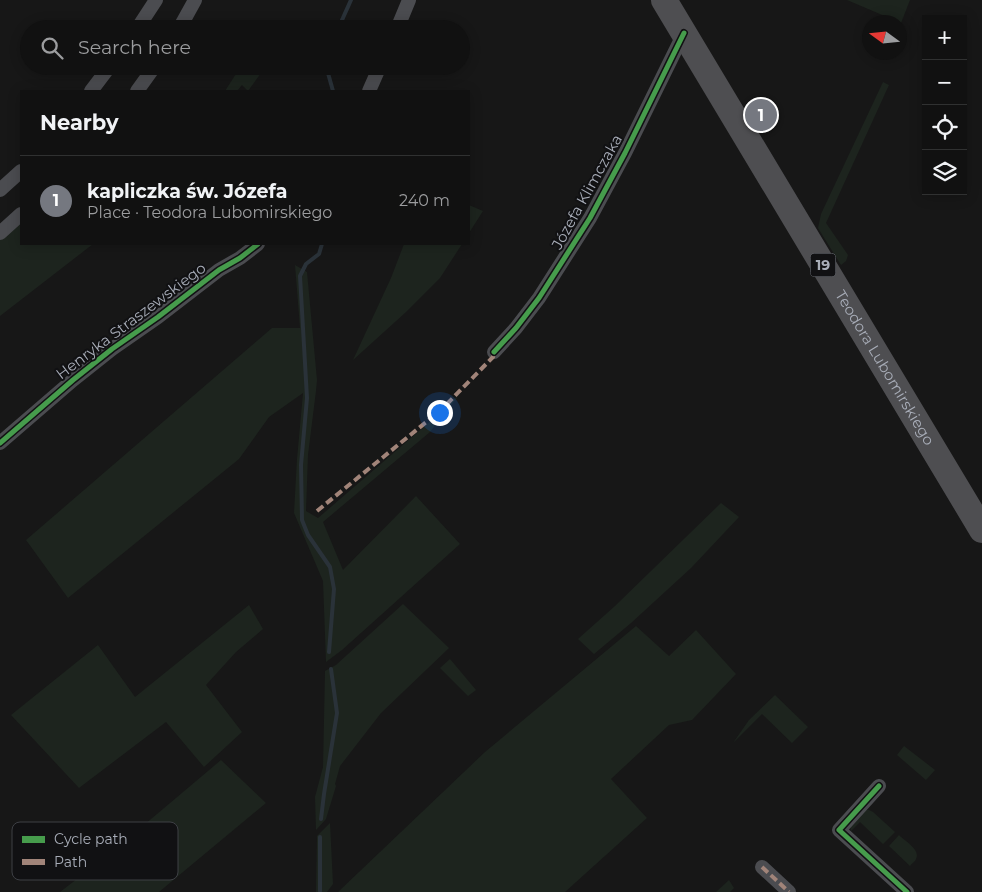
<!DOCTYPE html>
<meta charset="utf-8">
<style>
:root{--surface:#111;--page:#1a1a1a;--text:#f1f3f6;--muted:#9c9d9f;--line:#303131;--accent:#757880}
body{margin:0;font-family:Montserrat,sans-serif;background:var(--page);color:var(--text)}
.controls{position:absolute;right:15px;top:15px;display:grid;overflow:hidden;border-radius:0px;box-shadow:0 2px 12px #0003}
.controls button{width:45px;height:45px;display:grid;place-items:center;padding:0;border:0;border-bottom:1px solid var(--line);background:var(--surface);color:var(--text);font:25px sans-serif}
.compass{position:absolute;left:862px;top:15px;width:45px;height:45px;border-radius:50%;background:var(--surface);box-shadow:0 2px 12px #0003;rotate:285deg}
.you{position:absolute;left:439px;top:412px;width:18px;height:18px;margin:-12px;border:4px solid #fff;border-radius:50%;background:#1a73e8;box-shadow:0 0 0 8px #1a73e833}
.badge{display:grid;place-items:center;width:32px;height:32px;border-radius:50%;background:var(--accent);color:#fff;font-size:16px;font-weight:700}
.pin{position:absolute;translate:-50% -50%;border:2px solid #fff;box-shadow:0 1px 5px #0006}
.list{margin:0;padding:0;list-style:none}
h2{display:flex;justify-content:space-between;align-items:center;height:65px;margin:0;padding:0 20px;font-size:21px}
h2 small{font-size:16px;font-weight:400;color:var(--muted)}
.list li{display:grid;grid-template-columns:32px 1fr auto;gap:15px;align-items:center;box-sizing:border-box;height:90px;padding:0 20px;border-top:1px solid var(--line)}
.list b{display:block;font-size:19px;white-space:nowrap}
.list p{margin:0;font-size:16px;white-space:nowrap;color:var(--muted)}
.list em{font-size:16px;font-style:normal;color:var(--muted)}
.icon{flex:none;width:28px;height:28px;fill:none;stroke:currentColor;stroke-width:2;stroke-linecap:round;stroke-linejoin:round}
.map{position:relative;flex:none;width:982px;height:892px;overflow:hidden}
.search{position:absolute;background:var(--surface);box-shadow:0 2px 12px #0003;left:20px;top:20px;width:450px;height:55px;display:flex;align-items:center;gap:12px;box-sizing:border-box;padding:0 18px;border-radius:28px;color:var(--muted);font-size:19px}
.panel{position:absolute;background:var(--surface);box-shadow:0 2px 12px #0003;left:20px;top:90px;width:450px;height:155px;border-radius:0px}
.map>svg:first-child{display:block}
.green{fill:#1d241e}
.lines{fill:none;stroke-linecap:round;stroke-linejoin:round}
.stream{stroke:#2a3239;stroke-width:4}
.street{stroke:#4b4c50;stroke-width:14}
.highway{stroke:#4e4e51;stroke-width:26}
.quiet{stroke:#a18479;stroke-width:4;stroke-dasharray:8 4;stroke-linecap:butt}
.cycleway-casing{stroke:#111113;stroke-width:8}
.cycleway{stroke:#469c4c;stroke-width:5}
.labels{text-anchor:middle;stroke-width:4;stroke-linejoin:round;paint-order:stroke}
.shield{fill:#111113;stroke:#7b7e86;stroke-width:1}
.shield-label{font-size:14px;font-weight:bold;fill:#a8adb8}
.street-label{font-size:15px;fill:#a8adb8;stroke:#111113}
.key{fill:#111113;stroke:#3e4045;stroke-width:1}
.key-label{font-size:14px;fill:#a8adb8}
</style>
<div class="map">
<svg width="982" height="892" viewBox="0 0 982 892">
<rect width="100%" height="100%" fill="#171717"/>
<g class="green">
<polygon points="847,0 910,0 901,23"/>
<polygon points="241,66 266,66 248,91 242,85 237,91 225,91"/>
<polygon points="883,82 889,85 826,223 848,255 846,261 841,265 818,228 821,214"/>
<polygon points="469,205 483,211 469,233"/>
<polygon points="21,221 21,244 93,244 0,316 0,239"/>
<polygon points="404,244 462,244 440,278 406,312 353,360 391,278"/>
<polygon points="295,265 307,272 317,380 316,391 308,455 306,511 318,518 426,425 460,394 430,432 323,522 343,570 416,496 460,544 342,650 326,662 323,581 294,513 297,459 303,393 269,417 239,459 68,598 26,540 272,328 300,328"/>
<polygon points="721,503 739,517 691,568 631,623 594,654 578,639 615,606"/>
<polygon points="403,604 449,648 381,713 340,766 335,784 336,786 326,819 316,830 315,797 323,767 325,671 336,665"/>
<polygon points="249,605 263,629 236,652 206,685 242,732 204,767 166,722 79,788 11,715 98,645 135,697"/>
<polygon points="636,626 669,656 696,630 736,674 692,720 669,725 611,779 647,818 565,892 338,892 485,752"/>
<polygon points="450,659 476,690 468,696 440,668"/>
<polygon points="775,695 808,727 792,743 762,714 733,743 749,720"/>
<polygon points="904,746 935,770 926,780 897,755"/>
<polygon points="221,760 266,803 171,882 159,892 60,892 112,852"/>
<polygon points="866,810 869,810 873,812 895,832 883,844 860,822 851,831 850,826"/>
<polygon points="330,823 333,884 327,892 316,892 317,836"/>
<path d="M 899,835 C 905,841 921,850 916,859 C 915,862 912,863 910,866 L 889,846 Z"/>
<polygon points="729,880 734,888 730,892 716,892"/>
</g>
<g class="lines">
<g class="stream">
<polyline points="338,29 351,0"/>
<polyline points="326,66 333,91"/>
<polyline points="322,244 319,254 306,264 300,276 307,398 301,465 302,520 308,535 330,567 334,589 329,652"/>
<polyline points="321,819 324,794 337,713 331,669"/>
<polyline points="320,891 320,837"/>
</g>
<g class="street">
<polyline points="137,29 156,0"/>
<polyline points="179,29 195,0"/>
<polyline points="397,29 409,0"/>
<polyline points="91,91 110,66"/>
<polyline points="137,91 155,66"/>
<polyline points="369,91 380,66"/>
<polyline points="0,190 21,171"/>
<polyline points="0,233 21,214"/>
<polyline points="494,352 516,328 539,298 590,218 625,153 684,33"/>
<polyline points="0,443 73,380 112,349 158,317 219,270 240,258 258,244"/>
<polyline points="879,786 839,830 907,892"/>
<polyline points="762,867 789,892"/>
</g>
<path class="highway" id="s1" d="M 664,0 L 982,530"/>
<g class="quiet">
<polyline points="317,511 441,410 493,357 494,352"/>
<polyline points="762,867 789,892"/>
</g>
<defs>
<g id="cycleway">
<polyline points="494,352 516,328 539,298 590,218 625,153 684,33"/>
<polyline points="0,443 73,380 112,349 158,317 219,270 240,258 258,244"/>
<polyline points="879,786 839,830 907,892"/>
</g>
</defs>
<use href="#cycleway" class="cycleway-casing"/>
<use href="#cycleway" class="cycleway"/>
</g>
<g class="labels">
<rect class="shield" x="810.5" y="253.5" width="25" height="23" rx="4"/>
<g class="shield-label">
<text x="823" y="270">19</text>
</g>
<g class="street-label">
<text transform="translate(587 192) rotate(-61)" y="5">Józefa Klimczaka</text>
<text transform="translate(131 321) rotate(-37)" y="5">Henryka Straszewskiego</text>
<text dy="5" stroke="none"><textPath href="#s1" startOffset="429">Teodora Lubomirskiego</textPath></text>
</g>
</g>
<rect x="12" y="822" width="166" height="58" rx="8" class="key"/>
<rect x="22" y="836" width="23" height="7" fill="#469c4c"/>
<rect x="22" y="859" width="23" height="6" fill="#a18479"/>
<g class="key-label">
<text x="54" y="844">Cycle path</text>
<text x="54" y="867">Path</text>
</g>
</svg>
<div class="controls">
<button>+</button>
<button>−</button>
<button><svg class="icon" aria-label="locate" viewBox="0 0 24 24"><circle cx="12" cy="12" r="6"/><path d="M12 2v4M12 18v4M2 12h4M18 12h4"/></svg></button>
<button><svg class="icon" aria-label="layers" viewBox="0 0 24 24"><path d="M12 4l9 5-9 5-9-5zM3 14l9 5 9-5"/></svg></button>
</div>
<svg class="compass" viewBox="-18 -18 36 36"><path d="M0-13l5 13h-10z" fill="#e53935"/><path d="M0 13l5-13h-10z" fill="#9c9d9f"/></svg>
<div class="you"></div>
<div class="pin badge" style="left:761px;top:115px">1</div>
<div class="search"><svg class="icon" aria-label="search" viewBox="0 0 24 24"><circle cx="10" cy="10" r="6"/><path d="M15 15l6 6"/></svg>Search here</div>
<section class="panel">
<h2>Nearby<small></small></h2>
<ul class="list">
<li><span class="badge">1</span><div><b>kapliczka św. Józefa</b><p>Place · Teodora Lubomirskiego</p></div><em>240 m</em></li>
</ul>
</section>
</div>
